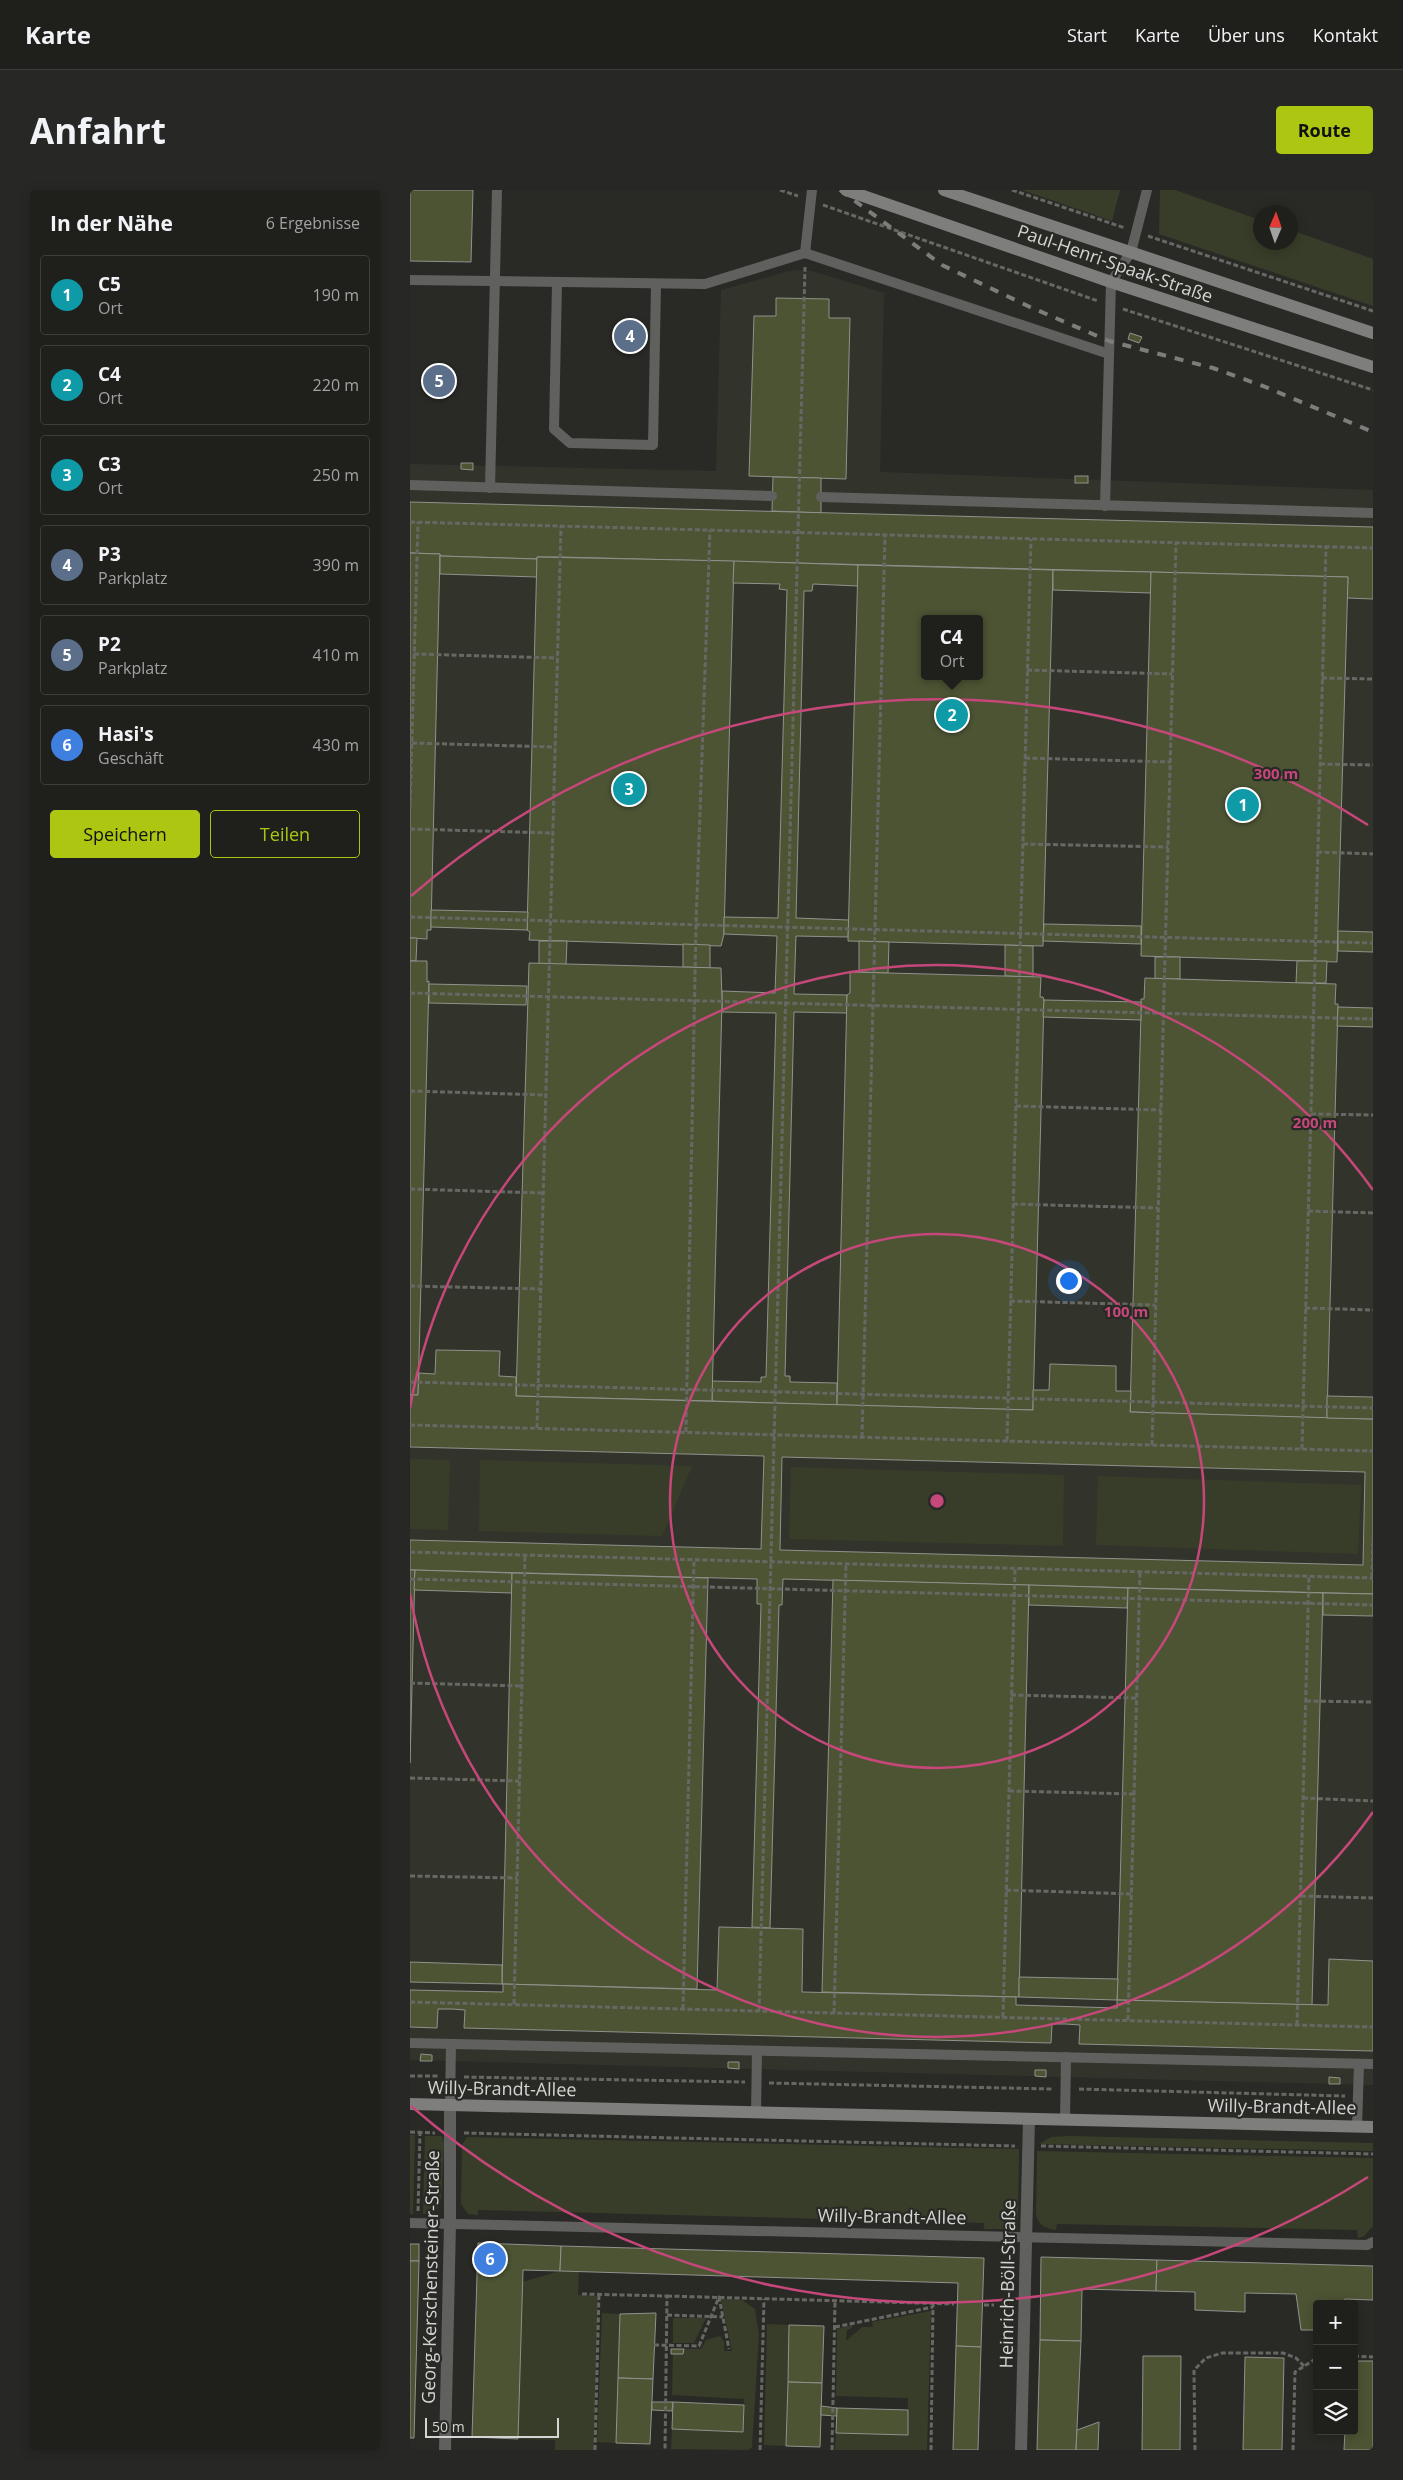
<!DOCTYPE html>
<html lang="de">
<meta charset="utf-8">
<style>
:root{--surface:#1f201c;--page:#272825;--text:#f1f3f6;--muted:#a1a3a3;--line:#3c3e3b;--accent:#acc611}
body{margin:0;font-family:"Open Sans",sans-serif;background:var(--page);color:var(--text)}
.controls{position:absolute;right:15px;bottom:15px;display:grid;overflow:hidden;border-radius:5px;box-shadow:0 2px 12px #0003}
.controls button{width:45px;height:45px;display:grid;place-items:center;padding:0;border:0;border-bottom:1px solid var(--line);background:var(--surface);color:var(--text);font:25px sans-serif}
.compass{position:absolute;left:843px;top:15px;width:45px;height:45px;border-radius:50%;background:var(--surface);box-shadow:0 2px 12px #0003;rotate:2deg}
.scale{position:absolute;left:15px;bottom:12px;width:134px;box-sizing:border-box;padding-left:5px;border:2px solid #d4d5d2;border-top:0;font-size:14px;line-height:18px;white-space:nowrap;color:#d4d5d2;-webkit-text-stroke:4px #292a26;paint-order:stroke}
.you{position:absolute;left:658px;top:1090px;width:18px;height:18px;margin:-12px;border:4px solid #fff;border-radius:50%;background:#1a73e8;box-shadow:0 0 0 8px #1a73e833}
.badge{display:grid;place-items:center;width:32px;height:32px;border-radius:50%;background:var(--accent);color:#fff;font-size:16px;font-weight:700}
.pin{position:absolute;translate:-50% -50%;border:2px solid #fff;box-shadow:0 1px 5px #0006}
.popup{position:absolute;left:511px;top:425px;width:62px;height:65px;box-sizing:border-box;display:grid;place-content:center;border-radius:5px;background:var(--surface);filter:drop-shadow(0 1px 4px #0005);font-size:16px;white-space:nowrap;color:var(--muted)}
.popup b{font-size:19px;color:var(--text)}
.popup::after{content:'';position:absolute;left:50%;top:100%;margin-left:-10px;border:10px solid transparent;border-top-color:var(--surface)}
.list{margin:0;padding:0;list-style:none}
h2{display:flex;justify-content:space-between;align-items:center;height:65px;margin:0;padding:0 20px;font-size:21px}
h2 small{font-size:16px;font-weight:400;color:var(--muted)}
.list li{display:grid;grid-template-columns:32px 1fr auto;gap:15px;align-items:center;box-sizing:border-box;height:80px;margin:0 10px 10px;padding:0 10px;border:1px solid var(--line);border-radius:5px}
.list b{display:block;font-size:19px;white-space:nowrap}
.list p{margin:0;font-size:16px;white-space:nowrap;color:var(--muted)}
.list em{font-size:16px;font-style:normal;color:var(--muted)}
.actions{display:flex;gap:10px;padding:15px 20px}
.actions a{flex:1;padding:11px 0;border:1px solid var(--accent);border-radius:5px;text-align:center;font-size:18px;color:var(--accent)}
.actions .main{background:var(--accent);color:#111}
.icon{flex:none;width:28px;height:28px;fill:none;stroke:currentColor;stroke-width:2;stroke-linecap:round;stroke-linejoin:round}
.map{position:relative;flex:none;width:963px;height:2260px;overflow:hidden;border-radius:5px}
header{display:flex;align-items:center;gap:30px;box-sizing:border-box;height:70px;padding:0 25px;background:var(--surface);border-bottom:1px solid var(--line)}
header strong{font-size:24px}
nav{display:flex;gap:28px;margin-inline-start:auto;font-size:18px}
.intro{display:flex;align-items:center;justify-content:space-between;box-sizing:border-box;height:120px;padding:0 30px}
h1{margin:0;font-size:35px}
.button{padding:12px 22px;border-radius:5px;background:var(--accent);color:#111;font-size:18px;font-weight:700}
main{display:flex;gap:30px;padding:0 30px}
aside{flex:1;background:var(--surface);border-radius:5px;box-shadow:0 2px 12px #0003}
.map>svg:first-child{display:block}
.built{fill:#32342b;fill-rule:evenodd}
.green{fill:#383d29}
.building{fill:#4d5434;stroke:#90928d;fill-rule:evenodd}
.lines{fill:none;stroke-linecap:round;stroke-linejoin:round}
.path{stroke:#676864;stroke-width:3;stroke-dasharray:5 2.5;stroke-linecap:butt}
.service{stroke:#60605e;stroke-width:10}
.minor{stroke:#60605e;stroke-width:12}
.secondary{stroke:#7e7f7c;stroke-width:12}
.rail{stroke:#7d7e7b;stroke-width:4;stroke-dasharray:9 9;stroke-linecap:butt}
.ring{fill:none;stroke:#c64779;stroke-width:2.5}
.labels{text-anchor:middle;stroke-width:4.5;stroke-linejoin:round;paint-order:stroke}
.street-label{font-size:18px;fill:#d4d5d2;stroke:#292a26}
.centre{fill:#c64779;stroke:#292a26;stroke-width:2.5}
.ring-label{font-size:15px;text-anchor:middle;font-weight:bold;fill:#c64779;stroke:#292a26;stroke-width:4.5;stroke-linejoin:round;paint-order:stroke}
</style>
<header>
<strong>Karte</strong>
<nav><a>Start</a><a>Karte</a><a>Über uns</a><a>Kontakt</a></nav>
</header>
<div class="intro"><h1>Anfahrt</h1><a class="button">Route</a></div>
<main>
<aside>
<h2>In der Nähe<small>6 Ergebnisse</small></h2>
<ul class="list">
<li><span class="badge" style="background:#0f9aa8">1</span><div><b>C5</b><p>Ort</p></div><em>190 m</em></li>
<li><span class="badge" style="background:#0f9aa8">2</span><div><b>C4</b><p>Ort</p></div><em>220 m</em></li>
<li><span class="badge" style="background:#0f9aa8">3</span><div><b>C3</b><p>Ort</p></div><em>250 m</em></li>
<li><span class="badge" style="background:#5c6f8a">4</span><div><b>P3</b><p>Parkplatz</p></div><em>390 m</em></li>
<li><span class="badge" style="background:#5c6f8a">5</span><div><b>P2</b><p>Parkplatz</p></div><em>410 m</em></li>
<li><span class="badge" style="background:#3f7fe0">6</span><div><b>Hasi's</b><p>Geschäft</p></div><em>430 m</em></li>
</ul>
<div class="actions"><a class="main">Speichern</a><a>Teilen</a></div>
</aside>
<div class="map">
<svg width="963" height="2260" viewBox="0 0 963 2260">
<rect width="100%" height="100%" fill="#292a26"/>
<path class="built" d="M 384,80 L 402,81 L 474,103 L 470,282 L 963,300 L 963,1895 L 0,1870 L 0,274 L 306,281 L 311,100 ZM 514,429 L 570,429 L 570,486 L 514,486 Z"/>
<g class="green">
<polygon points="612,0 710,0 702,31"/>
<polygon points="750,0 765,0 850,30 851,52 881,52 881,40 963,69 963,116 749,44"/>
<polygon points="0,1269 40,1270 38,1340 0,1339"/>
<polygon points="70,1270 282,1276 252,1346 69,1341"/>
<polygon points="381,1277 654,1285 653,1356 379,1349"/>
<polygon points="688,1286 951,1295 948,1364 686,1355"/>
<polygon points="0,1945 5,1945 3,2024 0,2024"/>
<polygon points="15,1946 32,1946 34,1953 31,2012 24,2022 13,2024"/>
<polygon points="659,1946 963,1953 963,1961 629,1954 641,1947"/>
<polygon points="57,1947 609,1959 608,2028 597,2039 574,2039 574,2033 68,2020 68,2025 58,2024 51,2014 52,1955"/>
<path d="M 627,1961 L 963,1968 L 963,2036 L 954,2046 L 948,2048 L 947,2040 L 647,2034 L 646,2040 C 635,2038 629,2036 626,2025 Z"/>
<polygon points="150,2081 169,2081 168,2105 188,2106 184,2260 145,2260 145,2250 108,2249 112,2092"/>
<polygon points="311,2109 332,2110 345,2119 349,2145 342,2257 338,2260 261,2259 262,2239 333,2241 334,2209 262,2205 263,2164 273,2164 274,2159 291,2159 296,2150 310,2146 314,2152 314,2161 322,2161"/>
<polygon points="521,2121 517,2260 425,2260 426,2243 497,2245 498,2208 426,2206 427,2139 442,2135 442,2138 437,2140 436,2151 452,2137 463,2137 462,2132"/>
<polygon points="192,2123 210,2124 206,2253 187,2252"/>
<polygon points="263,2128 296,2128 284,2153 263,2153"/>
<polygon points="357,2134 379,2135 376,2256 354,2255"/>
</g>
<g class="building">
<polygon points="0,0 63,0 61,72 0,71"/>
<polygon points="366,108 419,109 419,128 440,128 436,289 339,286 344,126 366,126"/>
<polygon points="720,143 732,147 729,153 718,149"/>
<polygon points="51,273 63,273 63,280 51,279"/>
<rect x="665" y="286" width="13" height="7"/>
<polygon points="363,287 411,288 411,323 362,321"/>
<polygon points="0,312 963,337 963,409 937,408 938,387 150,367 127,367 127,369 30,366 30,364 0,363"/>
<polygon points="0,363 30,364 21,737 21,740 17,740 17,749 0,748"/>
<polygon points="30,366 127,369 127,387 30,384"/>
<polygon points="127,367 324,371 314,744 311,756 119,750 120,742 117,740"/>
<polygon points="324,371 448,375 448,396 403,394 402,401 394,401 386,728 439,730 438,747 386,746 384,804 437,805 437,823 384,822 375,1186 380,1186 380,1192 427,1193 427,1215 302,1211 302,1191 351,1192 351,1187 356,1187 366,823 312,822 312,801 365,803 367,746 314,744 314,727 368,728 377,400 369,399 370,394 323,393"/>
<path d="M 448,375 L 643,380 L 633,756 L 438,751 ZM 514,429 L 570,429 L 570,486 L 514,486 Z"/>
<polygon points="643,380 741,382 741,403 643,400"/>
<polygon points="741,382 938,387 927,772 731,766"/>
<polygon points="21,720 118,722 117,740 21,737"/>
<polygon points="634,734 731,736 731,754 633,751"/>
<polygon points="928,741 963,742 963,762 928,761"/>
<polygon points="0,748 7,748 6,771 0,771"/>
<polygon points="129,751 157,751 156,775 129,774"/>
<polygon points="449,751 479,752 478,783 449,782"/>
<polygon points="273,754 300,755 300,778 273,777"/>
<polygon points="595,755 623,756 623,787 595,786"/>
<rect x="745" y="767" width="25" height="22"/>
<polygon points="0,771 17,771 17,792 19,791 8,1205 0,1205"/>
<polygon points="887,771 917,771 916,793 886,793"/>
<polygon points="119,773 311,778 312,811 302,1211 106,1206"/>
<polygon points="440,782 631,787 630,807 633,807 634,810 623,1220 427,1215 437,805 440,803"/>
<polygon points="735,788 926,794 925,814 928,814 917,1228 720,1222 731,823 731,809 734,809"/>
<polygon points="19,794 117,796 116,815 19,813"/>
<polygon points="634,810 731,812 731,830 633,827"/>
<polygon points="928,817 963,818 963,837 927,836"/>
<path d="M 26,1160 L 90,1161 L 89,1186 L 106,1187 L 106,1206 L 623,1220 L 623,1200 L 639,1200 L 640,1174 L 706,1176 L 706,1201 L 721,1201 L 720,1222 L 963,1229 L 963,1404 L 373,1389 L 372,1415 L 369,1415 L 360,1738 L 342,1737 L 351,1414 L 347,1414 L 347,1389 L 0,1380 L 0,1350 L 351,1359 L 354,1266 L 0,1257 L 0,1205 L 8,1205 L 9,1183 L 25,1184 ZM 372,1267 L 955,1282 L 953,1375 L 370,1360 Z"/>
<polygon points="917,1206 963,1207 963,1229 917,1228"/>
<polygon points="0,1380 5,1380 0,1573"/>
<polygon points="5,1380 102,1383 102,1403 4,1400"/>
<polygon points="102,1383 298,1388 287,1799 92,1794"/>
<polygon points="423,1390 619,1395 609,1807 412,1802"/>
<polygon points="619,1395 718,1398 717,1418 619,1415"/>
<polygon points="718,1398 913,1403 902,1815 707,1810"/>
<polygon points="913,1403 963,1404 963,1426 913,1425"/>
<polygon points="309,1737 393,1739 392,1802 606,1807 606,1815 707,1818 707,1810 918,1815 919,1769 963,1771 963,1861 669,1854 670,1835 656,1834 642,1834 641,1853 54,1838 55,1820 42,1819 28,1819 27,1838 0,1837 0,1800 93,1802 93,1794 307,1800"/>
<polygon points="0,1772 92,1775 92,1794 0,1792"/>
<polygon points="609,1787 708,1789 707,1810 609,1807"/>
<polygon points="11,1864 22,1865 22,1871 10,1871"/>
<polygon points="318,1872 329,1872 329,1879 318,1878"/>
<polygon points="625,1880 636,1880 636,1887 625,1886"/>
<polygon points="919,1887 930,1888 930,1894 919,1894"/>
<polygon points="68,2053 151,2056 150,2081 113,2080 108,2249 62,2247"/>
<rect x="0" y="2054" width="9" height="17"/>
<polygon points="151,2056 574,2068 571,2157 546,2156 548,2093 150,2081"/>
<polygon points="631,2067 747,2070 746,2101 672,2099 671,2151 630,2150"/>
<polygon points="747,2070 963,2076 963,2110 935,2109 934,2114 907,2114 907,2140 891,2140 886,2104 835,2103 835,2122 785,2120 785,2102 746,2101"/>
<polygon points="0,2071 9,2071 4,2248 0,2248"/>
<polygon points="246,2123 243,2189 208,2188 210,2124"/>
<polygon points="379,2135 414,2136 412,2193 378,2192"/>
<polygon points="630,2150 671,2151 666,2260 627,2260"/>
<polygon points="546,2156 571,2157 568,2260 543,2260"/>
<polygon points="261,2159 274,2159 273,2164 261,2164"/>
<polygon points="733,2166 771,2166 770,2260 732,2260"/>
<polygon points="835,2167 874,2168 872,2260 833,2260"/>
<polygon points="944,2171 963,2171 963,2260 934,2260 935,2241 944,2241"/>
<polygon points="208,2188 243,2189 240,2254 206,2253"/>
<polygon points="378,2192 412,2193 410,2257 376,2256"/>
<polygon points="242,2212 263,2212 262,2221 242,2220"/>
<polygon points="263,2212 334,2215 333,2242 262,2239"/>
<polygon points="411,2216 427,2218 427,2226 411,2225"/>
<polygon points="427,2218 498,2220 498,2245 426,2243"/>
<polygon points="689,2232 688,2260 666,2260 667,2240"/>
</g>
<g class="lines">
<g class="path">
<polyline points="370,0 388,6"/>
<polyline points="602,0 715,38"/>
<polyline points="413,15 688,111"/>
<polyline points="738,46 963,121"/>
<polyline points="713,119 963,200"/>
<polyline points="0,332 963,358"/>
<polyline points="4,464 147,468"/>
<polyline points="617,480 762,484"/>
<polyline points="912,488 963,489"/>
<polyline points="2,553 145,557"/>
<polyline points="615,568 760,572"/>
<polyline points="910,574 963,575"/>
<polyline points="0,619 8,332"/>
<polyline points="0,639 143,643"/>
<polyline points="613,654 758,657"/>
<polyline points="907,662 963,664"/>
<polyline points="0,727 963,753"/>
<polyline points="0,803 963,829"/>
<polyline points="0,901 136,905"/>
<polyline points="606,916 751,920"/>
<polyline points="901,924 963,925"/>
<polyline points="0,999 133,1003"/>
<polyline points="603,1014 748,1018"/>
<polyline points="898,1021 963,1023"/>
<polyline points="0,1096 131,1099"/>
<polyline points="600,1111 745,1115"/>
<polyline points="895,1118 963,1120"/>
<polyline points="0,1192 963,1218"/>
<polyline points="0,1235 963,1261"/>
<polyline points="127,1238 151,336"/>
<polyline points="276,1242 286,735 300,340"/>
<polyline points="452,1247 475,345"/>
<polyline points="597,1251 621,349"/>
<polyline points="742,1255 766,353"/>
<polyline points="892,1259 916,356"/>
<polyline points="0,1362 963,1388"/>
<polyline points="962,1387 963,1348"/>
<polyline points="0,1389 963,1415"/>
<polyline points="0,1493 112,1496"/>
<polyline points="601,1505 726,1508"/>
<polyline points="896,1511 963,1512"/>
<polyline points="0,1588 109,1591"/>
<polyline points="599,1601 724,1604"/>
<polyline points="893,1608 963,1611"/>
<polyline points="0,1686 107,1688"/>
<polyline points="596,1700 721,1704"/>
<polyline points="891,1706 963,1708"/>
<polyline points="0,1812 963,1837"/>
<polyline points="104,1814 115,1365"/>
<polyline points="273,1819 284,1369"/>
<polyline points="349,1821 395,77"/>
<polyline points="424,1823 436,1373"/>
<polyline points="593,1827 605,1378"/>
<polyline points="718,1830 730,1381"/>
<polyline points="887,1835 899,1386"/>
<polyline points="0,1886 28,1886"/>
<polyline points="54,1887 335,1892"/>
<polyline points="359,1893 642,1899"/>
<polyline points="669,1899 935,1906"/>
<polyline points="0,1942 25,1943"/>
<polyline points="54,1943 605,1956"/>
<polyline points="631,1956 963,1964"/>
<polyline points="8,2021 10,1942"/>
<polyline points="172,2104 257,2106 255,2260"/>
<polyline points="257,2106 544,2114"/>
<polyline points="574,2115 584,2115"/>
<polyline points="257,2125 313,2127"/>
<polyline points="425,2137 523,2117"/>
<polyline points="244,2155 289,2156 309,2107 319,2159"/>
<polyline points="944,2166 963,2167"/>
<polyline points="185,2260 189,2104"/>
<polyline points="350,2260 354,2109"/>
<polyline points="422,2260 425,2111"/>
<polyline points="521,2260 523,2114"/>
<polyline points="785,2260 784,2180 796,2168 812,2163 873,2163 886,2168 894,2176"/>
<polyline points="883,2260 885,2182 907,2168"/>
</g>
<g class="service">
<polyline points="395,63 402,0"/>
<polyline points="0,90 295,94 395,63 699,164"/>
<polyline points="147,93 144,239 160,253 243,255 246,95"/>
<polyline points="0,295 362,306"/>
<polyline points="80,298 87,0"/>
<polyline points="411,307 963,323"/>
<polyline points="695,316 701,92 721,62 737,0"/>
<polyline points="0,1853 963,1874"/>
<polyline points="40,1915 41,1854"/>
<polyline points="346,1922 347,1861"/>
<polyline points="655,1930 656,1867"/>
<polyline points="947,1937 949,1874"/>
<polyline points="0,2033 957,2055 963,2052"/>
</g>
<g class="minor">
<polyline points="35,2260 40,2034 40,1915"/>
<polyline points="611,2260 619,1929"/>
</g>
<g class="secondary">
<polyline points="436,0 701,92 963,177"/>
<polyline points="534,0 963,143"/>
<polyline points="0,1914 963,1937"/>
</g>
<polyline class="rail" points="430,0 532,75 620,117 699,151 803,178 853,196 963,242"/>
</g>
<g class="ring">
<circle cx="527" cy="1311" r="267"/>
<path d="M963 1622A535 535 0 0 1 0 1404M0 1218A535 535 0 0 1 963 1000"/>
<path d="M958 1987A802 802 0 0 1 1 1916M1 706A802 802 0 0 1 958 635"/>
</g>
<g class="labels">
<g class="street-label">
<text transform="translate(705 74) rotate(19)" y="6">Paul-Henri-Spaak-Straße</text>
<text transform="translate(92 1899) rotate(1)" y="6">Willy-Brandt-Allee</text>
<text transform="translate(872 1917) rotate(1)" y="6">Willy-Brandt-Allee</text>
<text transform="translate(482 2027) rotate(1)" y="6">Willy-Brandt-Allee</text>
<text transform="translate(21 2087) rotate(-89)" y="6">Georg-Kerschensteiner-Straße</text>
<text transform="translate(598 2094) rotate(-89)" y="6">Heinrich-Böll-Straße</text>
</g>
</g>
<circle cx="527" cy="1311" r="8" class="centre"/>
<g class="ring-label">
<text x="866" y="589">300 m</text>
<text x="905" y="938">200 m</text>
<text x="716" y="1127">100 m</text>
</g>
</svg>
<div class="controls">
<button>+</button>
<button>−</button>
<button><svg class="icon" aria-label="layers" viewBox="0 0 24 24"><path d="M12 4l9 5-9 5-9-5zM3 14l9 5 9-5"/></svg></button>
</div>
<svg class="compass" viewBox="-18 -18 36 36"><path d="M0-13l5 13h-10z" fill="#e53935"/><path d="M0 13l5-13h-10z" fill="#a1a3a3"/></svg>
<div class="scale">50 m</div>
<div class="you"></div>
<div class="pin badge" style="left:833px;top:615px;background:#0f9aa8">1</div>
<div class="pin badge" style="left:542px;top:525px;background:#0f9aa8">2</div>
<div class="popup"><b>C4</b>Ort</div>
<div class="pin badge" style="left:219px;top:599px;background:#0f9aa8">3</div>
<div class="pin badge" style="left:220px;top:146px;background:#5c6f8a">4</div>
<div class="pin badge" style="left:29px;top:191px;background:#5c6f8a">5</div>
<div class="pin badge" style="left:80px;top:2069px;background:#3f7fe0">6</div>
</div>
</main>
